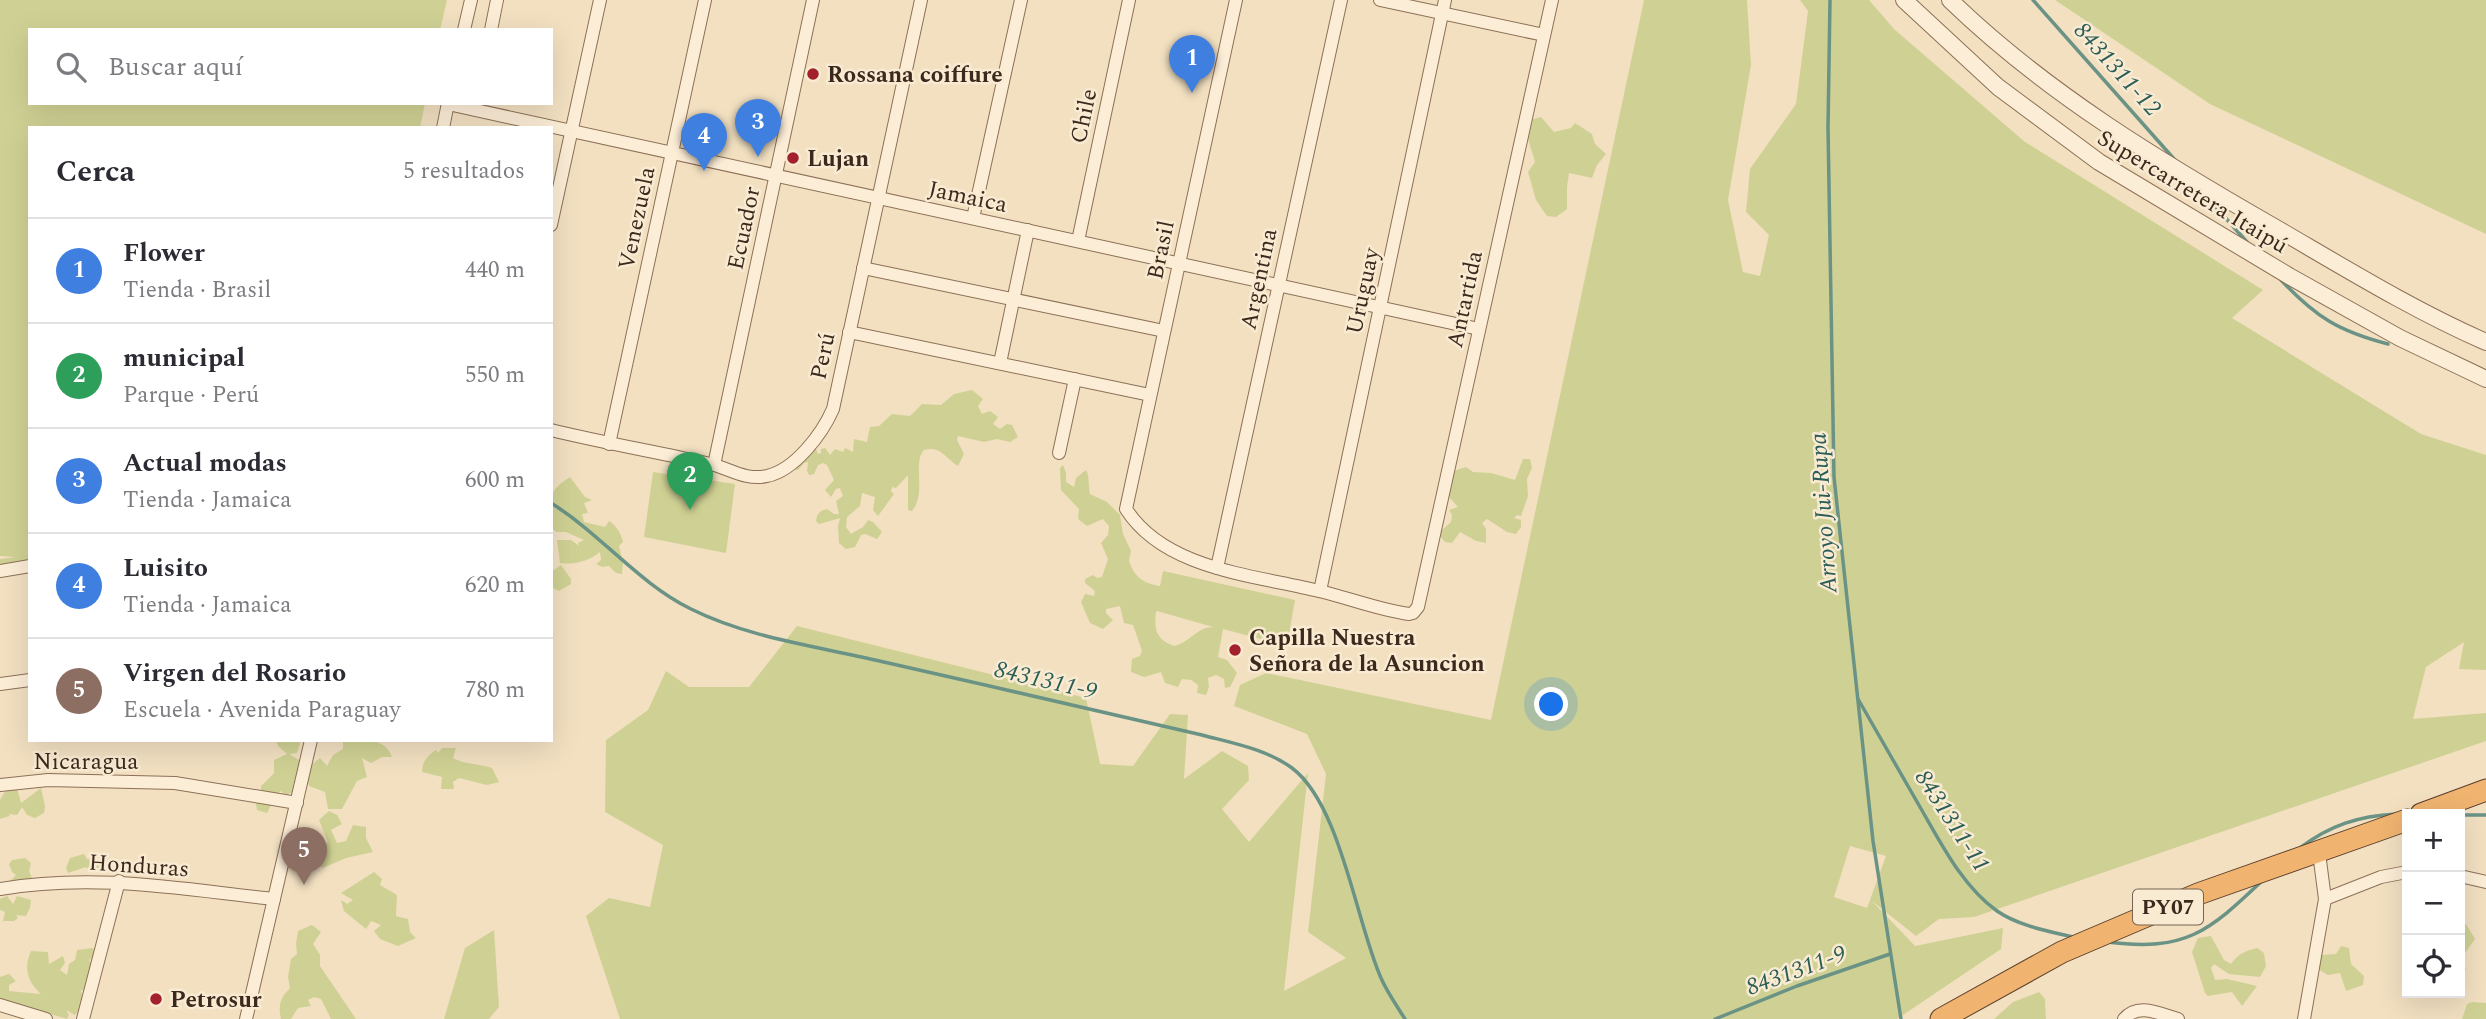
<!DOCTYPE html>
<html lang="es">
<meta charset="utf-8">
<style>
:root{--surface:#fff;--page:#f2f2f3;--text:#2b2b33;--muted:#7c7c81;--line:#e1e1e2;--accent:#2563eb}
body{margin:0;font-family:Spectral,serif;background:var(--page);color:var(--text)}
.controls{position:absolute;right:21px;bottom:21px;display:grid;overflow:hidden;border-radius:0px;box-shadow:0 7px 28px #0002}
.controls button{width:63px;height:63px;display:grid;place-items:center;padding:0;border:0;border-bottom:2px solid var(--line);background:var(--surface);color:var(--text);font:35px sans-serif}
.you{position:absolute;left:1552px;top:705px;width:24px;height:24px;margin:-18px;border:5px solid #fff;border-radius:50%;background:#1a73e8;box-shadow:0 0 0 10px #1a73e833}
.badge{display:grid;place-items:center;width:46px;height:46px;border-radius:50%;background:var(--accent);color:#fff;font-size:23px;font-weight:700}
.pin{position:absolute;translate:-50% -58px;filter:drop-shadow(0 2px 4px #0008)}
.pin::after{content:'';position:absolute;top:37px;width:24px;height:21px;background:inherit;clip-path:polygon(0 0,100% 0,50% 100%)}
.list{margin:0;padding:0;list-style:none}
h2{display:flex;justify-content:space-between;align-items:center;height:91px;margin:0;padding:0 28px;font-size:30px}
h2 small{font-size:23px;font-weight:400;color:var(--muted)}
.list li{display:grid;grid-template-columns:46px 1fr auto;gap:21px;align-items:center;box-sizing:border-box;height:105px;padding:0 28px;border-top:2px solid var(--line)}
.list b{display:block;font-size:26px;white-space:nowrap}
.list p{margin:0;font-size:23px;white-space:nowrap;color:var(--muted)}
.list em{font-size:23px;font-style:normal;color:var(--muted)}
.icon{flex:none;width:38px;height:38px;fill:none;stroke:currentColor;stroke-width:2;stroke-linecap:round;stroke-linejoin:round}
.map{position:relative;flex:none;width:2486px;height:1019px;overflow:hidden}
.search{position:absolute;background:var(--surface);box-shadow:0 7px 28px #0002;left:28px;top:28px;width:525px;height:77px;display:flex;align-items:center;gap:18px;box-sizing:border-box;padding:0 24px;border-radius:0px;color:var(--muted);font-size:26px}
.panel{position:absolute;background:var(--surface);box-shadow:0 7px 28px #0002;left:28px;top:126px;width:525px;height:616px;border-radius:0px}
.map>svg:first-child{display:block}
.green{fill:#cfd194;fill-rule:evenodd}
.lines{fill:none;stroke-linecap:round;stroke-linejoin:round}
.stream{stroke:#6a9386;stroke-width:3.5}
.minor-casing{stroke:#8d7057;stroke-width:14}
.tertiary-casing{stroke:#8d7057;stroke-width:18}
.trunk-casing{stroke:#5b3e2c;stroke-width:23}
.minor{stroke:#fcedd6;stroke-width:12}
.tertiary{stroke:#fcedd6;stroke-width:16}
.trunk{stroke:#f0b470;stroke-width:21}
.poi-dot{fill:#a2212c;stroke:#f9ead2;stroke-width:2.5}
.labels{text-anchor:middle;stroke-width:5;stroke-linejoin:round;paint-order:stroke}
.shield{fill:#f9ead2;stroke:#756353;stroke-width:2}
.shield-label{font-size:21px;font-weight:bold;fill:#3c291d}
.poi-label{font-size:23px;font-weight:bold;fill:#3c291d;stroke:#f9ead2;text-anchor:start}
.street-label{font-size:23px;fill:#3c291d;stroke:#f9ead2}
.water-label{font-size:24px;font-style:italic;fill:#2a5d56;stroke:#f9ead2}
</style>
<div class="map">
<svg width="2486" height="1019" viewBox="0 0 2486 1019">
<rect width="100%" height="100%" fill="#f2e0c1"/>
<g class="green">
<polygon points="0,0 447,0 440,30 30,30 30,103 425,103 420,128 30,128 30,570 0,574 0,559 16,557 0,556"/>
<path d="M 1644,0 L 1747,0 L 1751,65 L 1728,200 L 1743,272 L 1760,276 L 1769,235 L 1746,212 L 1750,169 L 1796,104 L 1808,11 L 1800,0 L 1869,0 L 1894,29 L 2025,142 L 2263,290 L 2232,318 L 2421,434 L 2486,455 L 2486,670 L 2459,669 L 2464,642 L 2426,667 L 2413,719 L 2486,713 L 2486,741 L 1974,917 L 1939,919 L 1916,936 L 1872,901 L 1915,946 L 2003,928 L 2001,949 L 1897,1019 L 620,1019 L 586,916 L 609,898 L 650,907 L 663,845 L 605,812 L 606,740 L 648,710 L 666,671 L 689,687 L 749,687 L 797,626 L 1086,698 L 1100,764 L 1133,766 L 1170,714 L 1188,715 L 1184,779 L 1222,751 L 1248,766 L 1249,780 L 1222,809 L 1249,842 L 1308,773 L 1284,991 L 1346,958 L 1308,932 L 1326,774 L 1307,734 L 1234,706 L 1240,685 L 1266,673 L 1491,720 ZM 1850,846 L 1886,856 L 1867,908 L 1834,897 Z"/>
<polygon points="2055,0 2486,0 2486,234 2210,104"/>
<polygon points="1541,117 1554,132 1571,128 1575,123 1592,134 1595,144 1606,154 1597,165 1592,178 1569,173 1567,187 1567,209 1556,217 1547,216 1536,200 1528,172 1535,162 1526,132 1527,121"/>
<path d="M 972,390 L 983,399 L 978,406 L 982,414 L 990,411 L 998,417 L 993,424 L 1000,429 L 1007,424 L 1012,425 L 1018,437 L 1010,442 L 997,439 L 984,442 L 958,436 L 957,440 L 964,454 L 958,466 C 945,458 941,445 924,450 C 912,463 927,493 912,511 L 908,510 L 908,475 L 896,488 L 892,487 L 891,491 L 894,494 L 878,516 L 873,510 L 875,497 L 862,493 L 860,506 L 847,517 L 846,527 L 851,534 L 863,527 L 868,520 L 873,522 L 882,532 L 877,539 L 865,534 L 861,535 L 855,547 L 846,549 L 839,543 L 838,526 L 840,518 L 819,524 L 816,521 C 817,513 820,511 827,509 L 834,514 L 839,514 L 836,501 L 843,496 L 840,488 L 836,489 L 831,497 L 825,490 L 834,480 L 827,465 L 823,463 L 818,465 L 814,474 L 809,475 L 807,471 L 808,462 L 804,463 L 798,470 L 793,469 L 815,446 L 818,454 L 821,453 L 821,449 L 825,448 L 830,455 L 835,449 L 843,452 L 845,448 L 853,452 L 854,439 L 867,442 L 870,427 L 879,426 L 892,414 L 910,416 L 922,404 L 941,405 L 954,394 Z"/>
<polygon points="1523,459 1530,459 1532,468 1527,479 1528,496 1521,516 1517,515 1514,518 1521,520 1521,527 1516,534 1507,532 1487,519 1482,523 1486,529 1486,543 1476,541 1460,532 1452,543 1445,542 1440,536 1440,532 1451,522 1452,515 1449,510 1458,507 1448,496 1454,471 1466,467 1473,472 1491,473 1515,480"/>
<path d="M 1063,465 L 1066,473 L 1066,482 L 1074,487 L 1076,478 L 1086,470 C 1090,477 1088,486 1090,494 L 1107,502 L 1120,515 L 1123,534 L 1131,551 L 1129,561 C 1135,578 1143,583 1160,586 L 1163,571 L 1295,600 L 1287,646 L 1223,629 L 1218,657 L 1227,660 L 1237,673 L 1230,687 L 1225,688 L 1224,679 L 1216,675 L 1208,678 L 1209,687 L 1206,695 L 1197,693 L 1198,685 L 1191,680 L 1182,679 L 1178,687 L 1165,683 L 1161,672 L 1144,677 L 1131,672 L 1132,659 L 1140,656 L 1142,651 L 1133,625 L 1124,623 L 1120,606 L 1106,609 L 1106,613 L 1113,620 L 1103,629 L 1090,623 L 1081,602 L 1085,594 L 1094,596 L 1095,591 L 1085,583 L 1085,579 L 1093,575 L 1097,578 L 1102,577 L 1108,559 L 1101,543 L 1108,535 L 1109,526 L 1103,519 L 1087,526 L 1078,519 L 1079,509 L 1061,490 L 1060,468 ZM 1156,612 L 1157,611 L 1213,627 C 1197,627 1189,643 1174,646 C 1156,639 1154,630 1156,612 Z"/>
<polygon points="653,472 735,484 726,553 644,537"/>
<path d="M 570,477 L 585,497 L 592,500 L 584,503 L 588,513 L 582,514 L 584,522 L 605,527 L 609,521 C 617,526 621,534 623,542 L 619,546 L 623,563 L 622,574 L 616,573 L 609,566 L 602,567 L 596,564 L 601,560 L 600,552 C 589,561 575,565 560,563 L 557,540 L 571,540 L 579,546 L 578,543 L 584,540 L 566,532 L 556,532 L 551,527 C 551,500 545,493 570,477 Z"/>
<polygon points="561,565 571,579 571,584 559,591 551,587 551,572"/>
<polygon points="276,740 301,740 297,753 289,754 299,760 302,767 299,784 293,784 294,792 285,795 281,791 276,795 267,813 257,810 255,797 261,793 261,786 274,773 274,760 287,754 278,746"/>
<path d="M 343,740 C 360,740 385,736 392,757 L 382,757 L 371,763 L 362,758 L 367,777 L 357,781 L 342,809 L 328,809 L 325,792 L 309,786 L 304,771 L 320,758 L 327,766 L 333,755 L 343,749 Z"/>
<path d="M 442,748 L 456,748 L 453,758 C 463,764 480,764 492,768 L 499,782 L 487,785 L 459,778 L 453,782 L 454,789 L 441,789 L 442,777 L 422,772 C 422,762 428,755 436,750 L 438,753 Z"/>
<polygon points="7,788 17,788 21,803 41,788 45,806 44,813 35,818 27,815 22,807 17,815 9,814 10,816 0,819 0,800"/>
<polygon points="329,811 337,815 342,824 331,830 337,843 346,841 353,825 366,827 366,838 373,852 346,858 323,868 310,860 314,848 328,842 319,820"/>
<polygon points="84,854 87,859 100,862 107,869 88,871 86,867 68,873 66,868 70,858"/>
<polygon points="25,858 31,863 29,871 32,878 30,881 8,883 16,875 12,872 9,864 12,860"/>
<polygon points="374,872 382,879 380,885 397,895 396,916 408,919 410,932 416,938 398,946 380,939 374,931 381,925 371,921 366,929 344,911 341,900 347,904 353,900 341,893"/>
<polygon points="7,896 13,904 17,896 31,900 30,908 26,916 16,915 18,918 14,921 3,921 5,912 0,910 0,899"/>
<polygon points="2466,924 2475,939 2462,957 2466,970 2460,974 2460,925"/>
<path d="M 312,925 L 321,932 L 313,944 L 320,955 L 320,966 L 356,1019 L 331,1019 L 321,999 L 314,997 L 308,1000 L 311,1006 L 298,1008 L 291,1019 L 281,1019 C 278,1006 280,998 290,988 L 288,977 L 291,959 L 297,954 L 296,944 L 298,931 Z"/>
<polygon points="494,930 499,1007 489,1019 444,1019 465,948"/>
<path d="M 2211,936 L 2224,960 L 2231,964 C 2238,954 2245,951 2257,948 L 2264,953 L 2266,966 L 2260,977 L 2229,974 L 2214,964 L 2211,968 L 2215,980 L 2227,979 L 2257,986 L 2242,1006 L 2232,992 L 2208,996 L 2205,993 L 2192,952 L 2198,938 Z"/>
<polygon points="2341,946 2349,948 2351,964 2364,976 2363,985 2346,991 2340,973 2328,975 2316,968 2319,955 2336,954"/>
<path d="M 93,948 L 97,956 L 89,960 L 92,964 L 90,990 L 81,990 L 84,1004 L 75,1015 L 66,1010 L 69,1015 L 67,1019 L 0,999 L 0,977 L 9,974 L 16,981 L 9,985 L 9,991 L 41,994 C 28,982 23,969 31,951 L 48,952 L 49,964 L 63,956 L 65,963 L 60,970 L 67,975 L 69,964 L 75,960 L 77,950 Z"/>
<polygon points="2039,992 2045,999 2046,1019 1994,1019 2013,1002"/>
<polygon points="2472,1002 2486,1003 2486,1019 2462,1019 2467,1004"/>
</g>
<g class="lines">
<g class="stream">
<polyline points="1830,0 1828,127 1834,477 1873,841 1901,1019"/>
<polyline points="2033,0 2175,160"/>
<polyline points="2206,196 2247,242"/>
<path d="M 2281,280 C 2316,317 2338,331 2388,344"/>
<path d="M 551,503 C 601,534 638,583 691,609 C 747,637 814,646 875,660 C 984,685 1093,709 1202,735 C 1232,743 1266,749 1292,768 C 1341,805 1356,922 1381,978 C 1387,992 1397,1006 1405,1019"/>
<path d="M 1858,699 C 1879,735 1899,771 1920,807 C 1941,843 1962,886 1997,911 C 2019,926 2048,931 2073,937"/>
<polyline points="2460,815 2486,815"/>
<path d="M 2300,848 C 2330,825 2359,816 2396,814"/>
<path d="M 2107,942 C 2186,952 2208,932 2263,880"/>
<polyline points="1715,1019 1797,986 1890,954"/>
</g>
<defs>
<g id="minor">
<path d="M 1236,0 L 1126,509 C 1165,570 1255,575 1319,591 C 1349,598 1379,610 1409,614 L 1413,613 L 1418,607 L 1552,0"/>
<polyline points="1380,0 1544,35"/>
<polyline points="464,30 471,0"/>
<polyline points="491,30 497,0"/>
<polyline points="448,104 1479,329"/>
<polyline points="443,128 448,103"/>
<polyline points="973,218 1021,0"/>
<polyline points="551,225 600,0"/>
<polyline points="1078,241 1129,0"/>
<polyline points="863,268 1164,331"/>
<polyline points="849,332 1150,395"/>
<polyline points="1000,363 1028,230"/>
<path d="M 551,430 C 604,443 657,452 710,464 C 729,468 745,481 767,476 C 795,470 822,434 833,409 L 921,0"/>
<polyline points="609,444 705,0"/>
<polyline points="1059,453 1075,379"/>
<polyline points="714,465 813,0"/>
<polyline points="1217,568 1341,0"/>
<polyline points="0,571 30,566"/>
<polyline points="1320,591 1445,0"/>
<polyline points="0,684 30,680"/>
<polyline points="0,785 48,780 175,783 297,803"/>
<polyline points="2460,876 2486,882"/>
<path d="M 0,889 C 95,873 180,889 274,899"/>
<polyline points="2325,899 2381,877 2407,872"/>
<polyline points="0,1005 46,1019"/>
<polyline points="83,1019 119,881"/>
<polyline points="246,1019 311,740"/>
<path d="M 2124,1019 C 2138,1002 2160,1014 2178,1019"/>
<polyline points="2304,1019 2325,899 2319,853"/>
</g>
<g id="tertiary">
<polyline points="1904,0 1998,87 2099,162 2289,276 2400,338 2486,379"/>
<path d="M 1950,0 C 2046,93 2161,162 2276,228 C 2345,268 2413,310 2486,342"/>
</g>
<g id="trunk">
<polyline points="2421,814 2486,790"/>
<polyline points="1941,1019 2062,952 2198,894 2407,820"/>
</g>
</defs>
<use href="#minor" class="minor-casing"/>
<use href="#tertiary" class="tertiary-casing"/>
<use href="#trunk" class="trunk-casing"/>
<use href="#minor" class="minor"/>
<use href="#tertiary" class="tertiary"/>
<use href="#trunk" class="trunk"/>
</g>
<g class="poi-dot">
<circle cx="813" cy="74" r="7"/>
<circle cx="793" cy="158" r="7"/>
<circle cx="1235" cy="650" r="7"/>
<circle cx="156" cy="999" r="7"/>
</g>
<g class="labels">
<rect class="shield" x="2133" y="889.5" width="70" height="35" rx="5"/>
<g class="shield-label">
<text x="2168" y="914">PY07</text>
</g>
<g class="poi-label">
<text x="827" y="82">Rossana coiffure</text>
<text x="807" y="166">Lujan</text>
<text x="1249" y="645">Capilla Nuestra<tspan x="1249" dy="26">Señora de la Asuncion</tspan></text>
<text x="170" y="1007">Petrosur</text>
</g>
<g class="street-label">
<text transform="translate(1083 116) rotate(-78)" y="8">Chile</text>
<text transform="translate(2193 191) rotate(31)" y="8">Supercarretera Itaipú</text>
<text transform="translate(968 196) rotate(12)" y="8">Jamaica</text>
<text transform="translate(636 218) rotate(-78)" y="8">Venezuela</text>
<text transform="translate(743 228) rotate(-78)" y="8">Ecuador</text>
<text transform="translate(1160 250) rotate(-78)" y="8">Brasil</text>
<text transform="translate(1258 279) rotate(-78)" y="8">Argentina</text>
<text transform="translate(1362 291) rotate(-78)" y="8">Uruguay</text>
<text transform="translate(1464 299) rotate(-78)" y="8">Antartida</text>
<text transform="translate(822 356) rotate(-78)" y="8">Perú</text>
<text x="86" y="769">Nicaragua</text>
<text transform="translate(139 865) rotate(4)" y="8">Honduras</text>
</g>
<g class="water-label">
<text transform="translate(2118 69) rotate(48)" y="8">8431311-12</text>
<text transform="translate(1823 513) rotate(-94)" y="8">Arroyo Jui-Rupa</text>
<text transform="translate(1046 680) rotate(13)" y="8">8431311-9</text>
<text transform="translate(1953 821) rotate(57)" y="8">8431311-11</text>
<text transform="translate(1796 970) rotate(-20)" y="8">8431311-9</text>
</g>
</g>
</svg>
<div class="controls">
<button>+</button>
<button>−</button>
<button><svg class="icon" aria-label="locate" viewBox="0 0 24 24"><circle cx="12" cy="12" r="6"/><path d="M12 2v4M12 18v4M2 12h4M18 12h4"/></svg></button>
</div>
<div class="you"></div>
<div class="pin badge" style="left:1192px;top:93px;background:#3f7fe0">1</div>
<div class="pin badge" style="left:690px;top:510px;background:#2e9e5b">2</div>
<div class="pin badge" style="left:758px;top:157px;background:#3f7fe0">3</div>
<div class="pin badge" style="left:704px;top:171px;background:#3f7fe0">4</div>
<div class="pin badge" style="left:304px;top:885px;background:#8d6e63">5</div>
<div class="search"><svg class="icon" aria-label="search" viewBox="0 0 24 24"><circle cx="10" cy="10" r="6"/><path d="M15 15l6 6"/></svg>Buscar aquí</div>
<section class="panel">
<h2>Cerca<small>5 resultados</small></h2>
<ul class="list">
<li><span class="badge" style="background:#3f7fe0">1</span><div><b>Flower</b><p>Tienda · Brasil</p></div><em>440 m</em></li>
<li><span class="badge" style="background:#2e9e5b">2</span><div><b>municipal</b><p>Parque · Perú</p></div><em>550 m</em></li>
<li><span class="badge" style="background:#3f7fe0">3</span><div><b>Actual modas</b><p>Tienda · Jamaica</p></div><em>600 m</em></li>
<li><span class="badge" style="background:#3f7fe0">4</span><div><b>Luisito</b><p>Tienda · Jamaica</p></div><em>620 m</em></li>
<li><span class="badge" style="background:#8d6e63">5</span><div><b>Virgen del Rosario</b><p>Escuela · Avenida Paraguay</p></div><em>780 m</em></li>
</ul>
</section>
</div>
